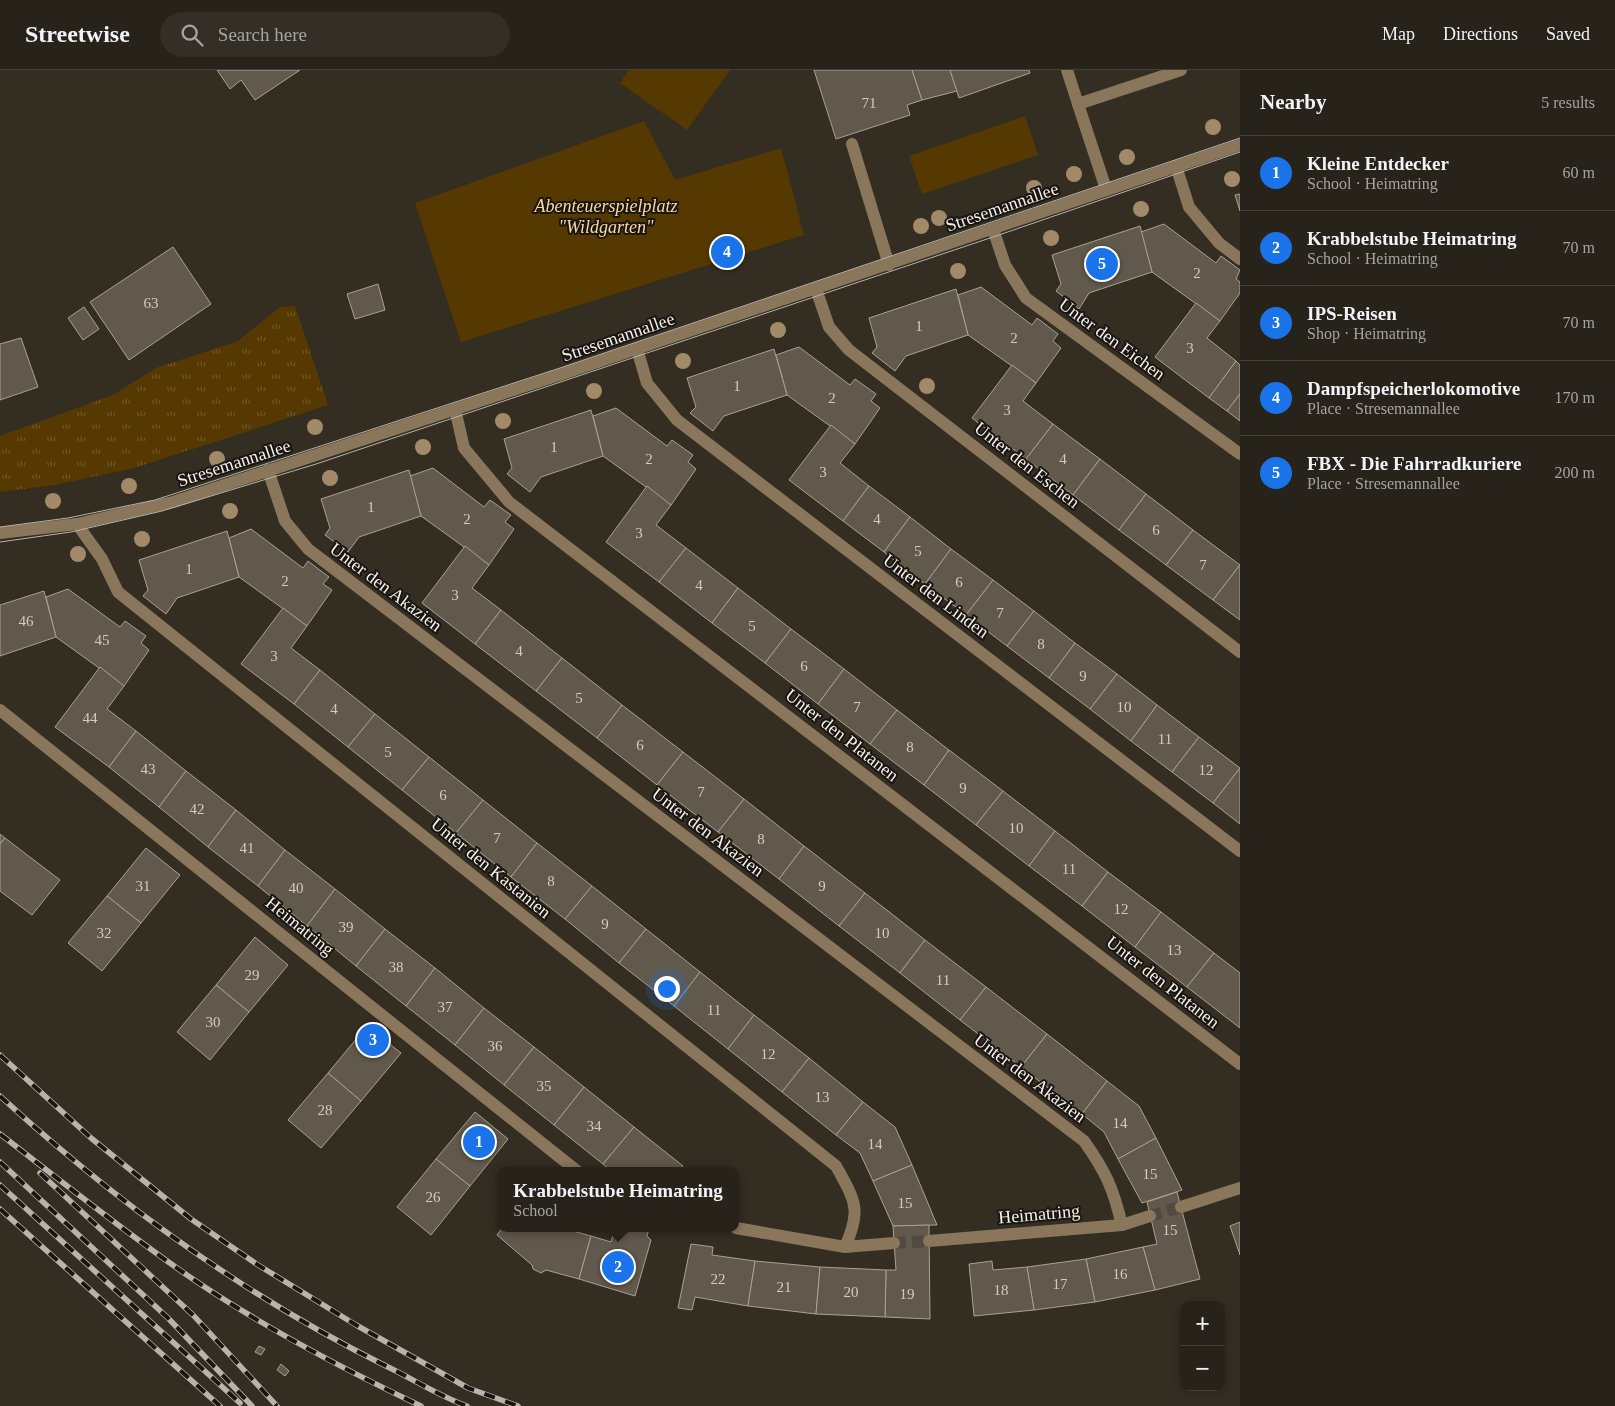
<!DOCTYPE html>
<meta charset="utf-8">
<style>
:root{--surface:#27221a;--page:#332f27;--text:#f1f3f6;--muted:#a4a4a2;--line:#433f39;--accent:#1a73e8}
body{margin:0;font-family:Georgia,serif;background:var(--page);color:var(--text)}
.controls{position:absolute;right:15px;bottom:15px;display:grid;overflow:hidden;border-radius:10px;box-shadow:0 2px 8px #0003}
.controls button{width:45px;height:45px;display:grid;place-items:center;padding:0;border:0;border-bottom:1px solid var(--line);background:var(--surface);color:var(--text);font:25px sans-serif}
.you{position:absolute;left:666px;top:918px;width:18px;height:18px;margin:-12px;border:4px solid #fff;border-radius:50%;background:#1a73e8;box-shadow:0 0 0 8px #1a73e833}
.badge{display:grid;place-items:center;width:32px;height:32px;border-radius:50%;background:var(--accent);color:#fff;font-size:16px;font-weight:700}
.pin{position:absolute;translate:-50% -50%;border:2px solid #fff;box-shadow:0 1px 5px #0006}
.popup{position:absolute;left:497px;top:1097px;width:242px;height:65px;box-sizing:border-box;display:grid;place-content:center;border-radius:10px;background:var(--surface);filter:drop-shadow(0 1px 4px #0005);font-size:16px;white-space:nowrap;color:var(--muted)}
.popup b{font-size:19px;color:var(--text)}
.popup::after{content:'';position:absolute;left:50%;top:100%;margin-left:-10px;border:10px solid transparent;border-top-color:var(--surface)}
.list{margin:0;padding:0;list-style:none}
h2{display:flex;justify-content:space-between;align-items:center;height:65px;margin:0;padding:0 20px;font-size:21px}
h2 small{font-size:16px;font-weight:400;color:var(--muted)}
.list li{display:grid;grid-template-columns:32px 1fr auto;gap:15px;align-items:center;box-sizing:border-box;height:75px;padding:0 20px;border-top:1px solid var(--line)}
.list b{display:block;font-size:19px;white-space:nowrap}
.list p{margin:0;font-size:16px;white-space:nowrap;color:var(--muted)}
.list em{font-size:16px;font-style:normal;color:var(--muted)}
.icon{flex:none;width:28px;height:28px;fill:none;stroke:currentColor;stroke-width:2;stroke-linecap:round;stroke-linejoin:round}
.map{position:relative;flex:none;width:1240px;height:1336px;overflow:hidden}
header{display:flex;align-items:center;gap:30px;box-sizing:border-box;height:70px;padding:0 25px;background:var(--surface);border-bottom:1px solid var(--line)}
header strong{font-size:24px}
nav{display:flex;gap:28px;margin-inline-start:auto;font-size:18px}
.search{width:350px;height:45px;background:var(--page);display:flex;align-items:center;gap:12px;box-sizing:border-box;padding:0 18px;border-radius:28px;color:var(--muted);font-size:19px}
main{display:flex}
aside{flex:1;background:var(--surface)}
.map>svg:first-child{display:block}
.grass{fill:url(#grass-tufts)}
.green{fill:#563900}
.building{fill:#62594d;stroke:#aaa193}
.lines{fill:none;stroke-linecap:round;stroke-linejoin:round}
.minor-tunnel{stroke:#514a40;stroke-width:12;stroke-dasharray:12 6;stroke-linecap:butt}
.minor{stroke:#8a775b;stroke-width:12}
.tram{stroke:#b9b3ab;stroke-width:1}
.rail-casing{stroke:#b9b3ab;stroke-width:5.5}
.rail{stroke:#191611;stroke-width:4;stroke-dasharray:11;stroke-linecap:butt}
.tree{fill:#a28a68}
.labels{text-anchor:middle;stroke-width:4;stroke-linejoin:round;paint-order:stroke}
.number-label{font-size:15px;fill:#d1cbc3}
.park-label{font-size:18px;font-style:italic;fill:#fcd7a1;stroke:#191611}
.street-label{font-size:18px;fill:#f6f1ea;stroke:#191611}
</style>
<header>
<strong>Streetwise</strong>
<div class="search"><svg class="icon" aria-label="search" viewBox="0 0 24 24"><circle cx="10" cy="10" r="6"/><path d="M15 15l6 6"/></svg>Search here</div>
<nav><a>Map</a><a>Directions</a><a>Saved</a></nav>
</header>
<main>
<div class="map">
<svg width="1240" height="1336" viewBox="0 0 1240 1336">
<defs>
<pattern id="grass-tufts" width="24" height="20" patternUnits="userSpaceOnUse" patternTransform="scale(1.25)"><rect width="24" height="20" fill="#563900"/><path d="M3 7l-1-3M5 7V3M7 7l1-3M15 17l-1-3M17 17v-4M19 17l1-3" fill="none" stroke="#6f5625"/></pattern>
</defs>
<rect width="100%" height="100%" fill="#342d22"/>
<polygon class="grass" points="295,236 328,335 134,398 54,415 0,422 0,366 113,325 156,298 238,271 280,237"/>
<g class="green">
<polygon points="629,0 730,0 687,60 620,13"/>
<polygon points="1025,46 1038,85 922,124 909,86"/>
<polygon points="644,51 675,110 781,78 804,165 461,272 415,133"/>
</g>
<g class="building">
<polygon points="217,0 300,0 255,30 241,10 230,19"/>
<polygon points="814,0 912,0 922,30 907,35 910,45 836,69"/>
<polygon points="912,0 950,0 957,21 922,30"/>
<polygon points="950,0 1029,0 1030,3 959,28"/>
<polygon points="1240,124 1240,141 1235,125"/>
<polygon points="1164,154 1216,193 1221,186 1240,200 1236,209 1240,212 1240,223 1220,251 1152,202 1141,162"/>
<polygon points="1140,156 1152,202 1089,223 1079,239 1056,221 1061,214 1052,185"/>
<polygon points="173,177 211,234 129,290 90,232"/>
<polygon points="378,214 385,240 355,249 347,224"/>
<polygon points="981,217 1032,255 1037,248 1058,264 1053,271 1061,278 1036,313 968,265 958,225"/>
<polygon points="956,219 968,265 906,286 895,301 872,283 877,277 869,248"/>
<polygon points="1196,233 1220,251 1207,268 1236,291 1209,328 1155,287"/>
<polygon points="84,237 99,259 83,270 68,248"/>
<polygon points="21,268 38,317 0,330 0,274"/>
<polygon points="799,277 850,315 855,309 876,324 871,331 880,338 855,374 787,325 776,285"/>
<polygon points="774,279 787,325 724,346 713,361 690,343 696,337 687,308"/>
<polygon points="1236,291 1240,295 1240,324 1227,341 1209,328"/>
<polygon points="1012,295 1036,313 1023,331 1053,354 1026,389 972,348"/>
<polygon points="1240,324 1240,351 1227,341"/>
<polygon points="616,338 667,376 672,370 693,385 688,392 696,399 671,435 603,386 593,346"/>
<polygon points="591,340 603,386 541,407 530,422 507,404 512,398 504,369"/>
<polygon points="1053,354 1100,389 1073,425 1026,389"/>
<polygon points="831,355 855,374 840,393 869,416 843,451 789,410"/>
<polygon points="1100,389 1146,424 1119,460 1073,425"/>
<polygon points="433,398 484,437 490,430 511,445 505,452 514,459 489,495 421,446 410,406"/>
<polygon points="409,400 421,446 359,467 348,482 325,465 330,458 321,429"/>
<polygon points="647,416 671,435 656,455 686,478 659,512 606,472"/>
<polygon points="869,416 910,447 884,482 843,451"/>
<polygon points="1146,424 1193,460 1166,495 1119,460"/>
<polygon points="910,447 951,479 925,514 884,482"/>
<polygon points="251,459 303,498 308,491 329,507 323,514 332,520 307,556 239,507 229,468"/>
<polygon points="1193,460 1240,495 1213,530 1166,495"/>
<polygon points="227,461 239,507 177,528 166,544 143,526 148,520 139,490"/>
<polygon points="465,476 489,495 472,518 501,540 475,574 422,533"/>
<polygon points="686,478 738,518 712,553 659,512"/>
<polygon points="951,479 993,510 966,545 925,514"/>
<polygon points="1240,495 1240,550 1213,530"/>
<polygon points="993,510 1034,541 1007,576 966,545"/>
<polygon points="738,518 791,559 765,593 712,553"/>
<polygon points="68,519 120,557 125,551 146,566 141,573 149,580 124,616 56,567 46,527"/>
<polygon points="44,521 56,567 0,586 0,535"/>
<polygon points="283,538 307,556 291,578 320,600 294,634 241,594"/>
<polygon points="501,540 562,588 536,621 475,574"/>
<polygon points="1034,541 1075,573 1049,608 1007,576"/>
<polygon points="791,559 844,599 818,634 765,593"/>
<polygon points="1075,573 1117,604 1090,639 1049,608"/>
<polygon points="562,588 622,635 597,668 536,621"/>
<polygon points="100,597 124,616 107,639 136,661 109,697 55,657"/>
<polygon points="844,599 897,640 870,674 818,634"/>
<polygon points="320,600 375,644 348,677 294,634"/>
<polygon points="1117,604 1157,635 1131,671 1090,639"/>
<polygon points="622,635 683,682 657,715 597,668"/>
<polygon points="1157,635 1199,667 1172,702 1131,671"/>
<polygon points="897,640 949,680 924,715 870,674"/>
<polygon points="375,644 429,687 402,720 348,677"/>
<polygon points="136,661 186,701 159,737 109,697"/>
<polygon points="1199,667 1240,698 1213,733 1172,702"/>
<polygon points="949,680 1003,721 976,755 924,715"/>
<polygon points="683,682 744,729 718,762 657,715"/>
<polygon points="429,687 483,730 456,763 402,720"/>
<polygon points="1240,698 1240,754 1213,733"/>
<polygon points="186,701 236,740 208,777 159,737"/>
<polygon points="1003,721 1055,761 1029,796 976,755"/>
<polygon points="744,729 804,776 779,809 718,762"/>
<polygon points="483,730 537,773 511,807 456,763"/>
<polygon points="236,740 285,780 258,816 208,777"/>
<polygon points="1055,761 1108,802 1082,836 1029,796"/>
<polygon points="0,764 5,768 0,774"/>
<polygon points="5,768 60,810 32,845 0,821 0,774"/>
<polygon points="537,773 592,816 565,849 511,807"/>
<polygon points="804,776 865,823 839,856 779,809"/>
<polygon points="146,778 180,805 141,853 107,826"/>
<polygon points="285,780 335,819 307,856 258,816"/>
<polygon points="1108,802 1161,842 1135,877 1082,836"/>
<polygon points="592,816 646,859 619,893 565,849"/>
<polygon points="335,819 385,859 356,896 307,856"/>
<polygon points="865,823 925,870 900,903 839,856"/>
<polygon points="107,826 141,853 102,901 68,873"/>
<polygon points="1161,842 1214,883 1187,917 1135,877"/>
<polygon points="385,859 435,898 406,936 356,896"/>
<polygon points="646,859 700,902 674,936 619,893"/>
<polygon points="255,867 288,895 249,942 216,915"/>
<polygon points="925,870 986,917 960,950 900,903"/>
<polygon points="1214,883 1240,903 1240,958 1187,917"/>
<polygon points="435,898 484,938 455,975 406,936"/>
<polygon points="700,902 754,945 728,979 674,936"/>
<polygon points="216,915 249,942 210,990 177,962"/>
<polygon points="986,917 1047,964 1021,997 960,950"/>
<polygon points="484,938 534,977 504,1015 455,975"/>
<polygon points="754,945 809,988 782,1022 728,979"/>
<polygon points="367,956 401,983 361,1031 328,1003"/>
<polygon points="1047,964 1107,1011 1082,1044 1021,997"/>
<polygon points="534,977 584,1017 554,1055 504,1015"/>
<polygon points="809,988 863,1032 836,1065 782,1022"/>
<polygon points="328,1003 361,1031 321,1078 288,1050"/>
<polygon points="1107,1011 1139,1036 1156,1068 1118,1089 1104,1062 1082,1044"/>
<polygon points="584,1017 634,1057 603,1094 554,1055"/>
<polygon points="863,1032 895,1057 912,1095 873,1111 860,1083 836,1065"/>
<polygon points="475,1042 508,1069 470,1116 436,1089"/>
<polygon points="634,1057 683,1096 679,1101 611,1101 603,1094"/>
<polygon points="1156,1068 1182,1120 1142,1133 1118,1089"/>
<polygon points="436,1089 470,1116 431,1165 397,1137"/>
<polygon points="912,1095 937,1155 893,1156 873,1111"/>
<polygon points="1177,1122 1200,1209 1155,1220 1143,1177 1157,1174 1147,1132"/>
<polygon points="1240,1152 1240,1185 1230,1156"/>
<polygon points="929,1155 930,1249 885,1247 886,1200 896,1200 893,1156"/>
<polygon points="502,1158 562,1158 591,1166 579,1209 546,1200 541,1203 533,1199 532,1195 497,1165"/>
<polygon points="615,1158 649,1158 647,1166 651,1170 635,1226 579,1209 591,1166 611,1172"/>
<polygon points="691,1174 713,1177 712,1185 755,1191 748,1236 695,1227 692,1240 678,1238"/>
<polygon points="1143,1177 1155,1220 1095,1232 1086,1189"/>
<polygon points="1086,1189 1095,1232 1034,1240 1027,1197"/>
<polygon points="755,1191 820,1197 816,1244 748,1236"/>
<polygon points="992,1191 993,1200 1027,1197 1034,1240 974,1246 969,1194"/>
<polygon points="820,1197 886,1200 885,1247 816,1244"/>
<polygon points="259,1276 265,1279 261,1285 255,1282"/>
<polygon points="281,1294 289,1301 285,1306 277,1300"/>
</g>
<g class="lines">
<g class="minor-tunnel">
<polyline points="1150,1146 1181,1137"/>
<polyline points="894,1173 929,1171"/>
</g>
<g class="minor">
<polyline points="1067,0 1078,34"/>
<polyline points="852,74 889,195"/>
<polyline points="1176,96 1189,137 1219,173 1240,189"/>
<polyline points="1106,119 1078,34 1181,0"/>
<polyline points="993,159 1005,195 1026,228 1240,384"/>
<polyline points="816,219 829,257 849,280 1240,582"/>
<polyline points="637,279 647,313 677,350 1240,781"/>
<polyline points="455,339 464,378 509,432 1240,994"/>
<path d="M 268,400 L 285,451 L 308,479 L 1084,1071 C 1106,1102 1113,1118 1122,1155"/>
<path d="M 77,454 L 102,489 L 118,522 L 836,1096 C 855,1131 862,1139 845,1177"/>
<polyline points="0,463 77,454 173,432 565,303 1240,75"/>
<polyline points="0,640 577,1101"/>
<polyline points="1181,1137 1240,1118"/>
<polyline points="736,1158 845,1177 894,1173"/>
<polyline points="929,1171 1122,1155 1150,1146"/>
</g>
<g class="tram">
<polyline points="0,457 68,448 155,430 563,297 1240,68"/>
<polyline points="0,472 71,462 162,441 316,394 996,166 1240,82"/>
</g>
<defs>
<g id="rail">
<polyline points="0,985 91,1068 191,1149 258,1195 356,1255 468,1318 518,1336"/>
<path d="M 0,1026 C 116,1132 245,1226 386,1296 C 413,1309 439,1326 467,1336"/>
<path d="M 0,1064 C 61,1111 121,1159 184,1203 C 259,1255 339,1297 421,1336"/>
<polyline points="0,1092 168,1248 252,1336"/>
<polyline points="40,1103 194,1246 277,1336"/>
<polyline points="0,1115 240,1333"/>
<polyline points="0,1139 220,1336"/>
</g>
</defs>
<use href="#rail" class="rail-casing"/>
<use href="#rail" class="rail"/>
</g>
<g class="tree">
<circle cx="1213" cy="57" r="8"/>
<circle cx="1127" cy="87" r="8"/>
<circle cx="1074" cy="104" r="8"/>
<circle cx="1232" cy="109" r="8"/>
<circle cx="1034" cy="118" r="8"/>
<circle cx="1141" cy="139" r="8"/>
<circle cx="939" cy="148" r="8"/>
<circle cx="921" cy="156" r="8"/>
<circle cx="1051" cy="168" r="8"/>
<circle cx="958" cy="201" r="8"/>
<circle cx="778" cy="260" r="8"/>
<circle cx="683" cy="291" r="8"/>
<circle cx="927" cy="316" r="8"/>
<circle cx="594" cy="321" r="8"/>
<circle cx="503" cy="351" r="8"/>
<circle cx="315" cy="357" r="8"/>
<circle cx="423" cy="377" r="8"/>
<circle cx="217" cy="389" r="8"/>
<circle cx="330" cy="408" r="8"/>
<circle cx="129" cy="416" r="8"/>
<circle cx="53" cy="431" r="8"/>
<circle cx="230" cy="441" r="8"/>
<circle cx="142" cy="469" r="8"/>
<circle cx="78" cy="484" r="8"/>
</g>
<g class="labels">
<g class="number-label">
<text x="869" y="38">71</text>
<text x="1197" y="208">2</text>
<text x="151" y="238">63</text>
<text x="919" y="261">1</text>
<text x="1014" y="273">2</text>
<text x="1190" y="283">3</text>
<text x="737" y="321">1</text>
<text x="832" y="333">2</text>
<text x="1007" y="345">3</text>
<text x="554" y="382">1</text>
<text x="649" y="394">2</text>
<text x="1063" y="394">4</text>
<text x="823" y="407">3</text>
<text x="371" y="442">1</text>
<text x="467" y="454">2</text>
<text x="877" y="454">4</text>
<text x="1156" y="465">6</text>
<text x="639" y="468">3</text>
<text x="918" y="486">5</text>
<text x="1203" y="500">7</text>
<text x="189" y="504">1</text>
<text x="285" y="516">2</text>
<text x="959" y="517">6</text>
<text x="699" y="520">4</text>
<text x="455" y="530">3</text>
<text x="1000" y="548">7</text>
<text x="26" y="556">46</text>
<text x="752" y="561">5</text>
<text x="102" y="575">45</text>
<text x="1041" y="579">8</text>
<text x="519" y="586">4</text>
<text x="274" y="591">3</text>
<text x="804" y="601">6</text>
<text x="1083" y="611">9</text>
<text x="579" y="633">5</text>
<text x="857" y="642">7</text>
<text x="1124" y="642">10</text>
<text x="334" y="644">4</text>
<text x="90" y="653">44</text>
<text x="1165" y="674">11</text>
<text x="640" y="680">6</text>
<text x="910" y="682">8</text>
<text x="388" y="687">5</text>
<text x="148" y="704">43</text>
<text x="1206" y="705">12</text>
<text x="963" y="723">9</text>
<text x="701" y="727">7</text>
<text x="443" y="730">6</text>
<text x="197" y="744">42</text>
<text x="1016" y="763">10</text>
<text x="497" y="773">7</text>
<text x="761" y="774">8</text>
<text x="247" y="783">41</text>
<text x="1069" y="804">11</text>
<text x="551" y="816">8</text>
<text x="143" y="821">31</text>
<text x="822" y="821">9</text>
<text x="296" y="823">40</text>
<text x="1121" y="844">12</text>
<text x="605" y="859">9</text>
<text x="346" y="862">39</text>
<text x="104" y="868">32</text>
<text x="882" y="868">10</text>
<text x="1174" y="885">13</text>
<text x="396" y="902">38</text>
<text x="252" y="910">29</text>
<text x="943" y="915">11</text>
<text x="445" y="942">37</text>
<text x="714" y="945">11</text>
<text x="213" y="957">30</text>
<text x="495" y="981">36</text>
<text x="768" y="989">12</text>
<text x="544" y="1021">35</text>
<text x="822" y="1032">13</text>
<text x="325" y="1045">28</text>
<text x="1120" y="1058">14</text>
<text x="594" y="1061">34</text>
<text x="875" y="1079">14</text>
<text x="1150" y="1109">15</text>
<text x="433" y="1132">26</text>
<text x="905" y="1138">15</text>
<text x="1170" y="1165">15</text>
<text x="1120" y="1209">16</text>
<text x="718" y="1214">22</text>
<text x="1060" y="1219">17</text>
<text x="784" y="1222">21</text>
<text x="1001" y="1225">18</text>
<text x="851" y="1227">20</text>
<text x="907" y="1229">19</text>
</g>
<g class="park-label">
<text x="606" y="142">Abenteuerspielplatz<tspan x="606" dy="21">"Wildgarten"</tspan></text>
</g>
<g class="street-label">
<text transform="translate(1002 137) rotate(-19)" y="6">Stresemannallee</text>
<text transform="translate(618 267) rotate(-19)" y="6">Stresemannallee</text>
<text transform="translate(1112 269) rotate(36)" y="6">Unter den Eichen</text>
<text transform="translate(234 393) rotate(-18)" y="6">Stresemannallee</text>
<text transform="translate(1027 395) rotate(38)" y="6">Unter den Eschen</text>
<text transform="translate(386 517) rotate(37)" y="6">Unter den Akazien</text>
<text transform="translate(936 526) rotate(37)" y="6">Unter den Linden</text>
<text transform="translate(842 665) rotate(38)" y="6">Unter den Platanen</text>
<text transform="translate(708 762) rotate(37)" y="6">Unter den Akazien</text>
<text transform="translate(491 798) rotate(39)" y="6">Unter den Kastanien</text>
<text transform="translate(300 856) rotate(39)" y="6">Heimatring</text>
<text transform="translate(1163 912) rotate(38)" y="6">Unter den Platanen</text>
<text transform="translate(1030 1008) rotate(37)" y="6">Unter den Akazien</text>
<text transform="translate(1039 1144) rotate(-5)" y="6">Heimatring</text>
</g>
</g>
</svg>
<div class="controls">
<button>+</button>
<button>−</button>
</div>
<div class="you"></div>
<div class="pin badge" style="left:479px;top:1072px">1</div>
<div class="pin badge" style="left:618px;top:1197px">2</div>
<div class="popup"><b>Krabbelstube Heimatring</b>School</div>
<div class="pin badge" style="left:373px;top:970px">3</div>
<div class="pin badge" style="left:727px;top:182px">4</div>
<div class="pin badge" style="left:1102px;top:194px">5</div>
</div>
<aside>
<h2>Nearby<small>5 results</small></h2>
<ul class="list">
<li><span class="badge">1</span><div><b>Kleine Entdecker</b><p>School · Heimatring</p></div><em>60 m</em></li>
<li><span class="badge">2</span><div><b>Krabbelstube Heimatring</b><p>School · Heimatring</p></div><em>70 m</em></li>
<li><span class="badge">3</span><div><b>IPS-Reisen</b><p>Shop · Heimatring</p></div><em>70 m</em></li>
<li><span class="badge">4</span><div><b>Dampfspeicherlokomotive</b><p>Place · Stresemannallee</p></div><em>170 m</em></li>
<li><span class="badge">5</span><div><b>FBX - Die Fahrradkuriere</b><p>Place · Stresemannallee</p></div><em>200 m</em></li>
</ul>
</aside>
</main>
